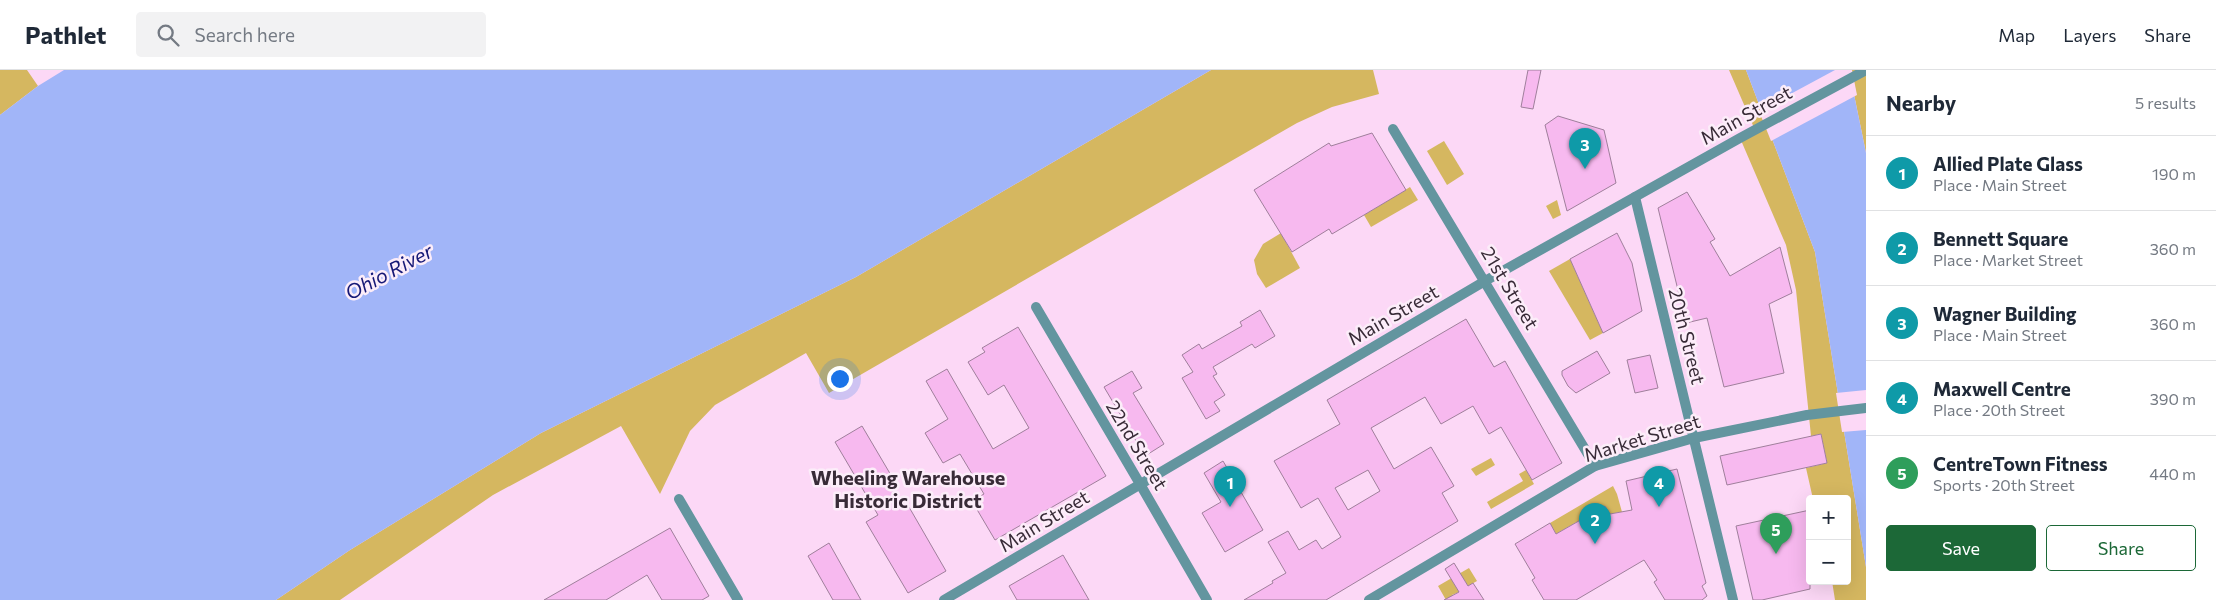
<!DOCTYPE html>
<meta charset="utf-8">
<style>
:root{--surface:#fff;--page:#f2f2f3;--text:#1f2937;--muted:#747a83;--line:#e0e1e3;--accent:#1c6837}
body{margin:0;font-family:Commissioner,sans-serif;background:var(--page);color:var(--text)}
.controls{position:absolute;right:15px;bottom:15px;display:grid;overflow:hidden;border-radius:5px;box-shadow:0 5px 20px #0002}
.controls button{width:45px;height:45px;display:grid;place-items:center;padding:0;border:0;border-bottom:1px solid var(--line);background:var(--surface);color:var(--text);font:25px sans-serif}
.you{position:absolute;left:839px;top:308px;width:18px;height:18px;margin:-12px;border:4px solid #fff;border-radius:50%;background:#1a73e8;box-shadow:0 0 0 8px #1a73e833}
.badge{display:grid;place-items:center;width:32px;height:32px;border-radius:50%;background:var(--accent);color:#fff;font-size:16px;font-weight:700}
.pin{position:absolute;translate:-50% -41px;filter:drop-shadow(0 1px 2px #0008)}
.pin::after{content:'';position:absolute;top:26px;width:18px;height:15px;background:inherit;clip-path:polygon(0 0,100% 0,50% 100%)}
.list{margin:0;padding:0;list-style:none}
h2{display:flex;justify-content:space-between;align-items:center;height:65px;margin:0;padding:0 20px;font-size:21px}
h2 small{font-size:16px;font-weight:400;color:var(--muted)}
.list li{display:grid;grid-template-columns:32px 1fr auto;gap:15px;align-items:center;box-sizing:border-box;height:75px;padding:0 20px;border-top:1px solid var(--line)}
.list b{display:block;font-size:19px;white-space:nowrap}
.list p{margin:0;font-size:16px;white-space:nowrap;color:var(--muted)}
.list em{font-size:16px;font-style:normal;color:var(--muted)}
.actions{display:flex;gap:10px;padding:15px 20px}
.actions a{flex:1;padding:11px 0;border:1px solid var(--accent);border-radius:5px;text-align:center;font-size:18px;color:var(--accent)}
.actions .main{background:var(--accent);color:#fff}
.icon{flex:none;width:28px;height:28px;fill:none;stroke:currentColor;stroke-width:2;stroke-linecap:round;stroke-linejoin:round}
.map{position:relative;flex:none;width:1866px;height:530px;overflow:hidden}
header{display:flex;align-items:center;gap:30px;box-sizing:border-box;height:70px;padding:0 25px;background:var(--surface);border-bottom:1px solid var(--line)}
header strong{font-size:24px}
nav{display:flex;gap:28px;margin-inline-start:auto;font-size:18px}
.search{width:350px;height:45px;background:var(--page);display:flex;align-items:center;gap:12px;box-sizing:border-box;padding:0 18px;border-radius:5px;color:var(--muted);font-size:19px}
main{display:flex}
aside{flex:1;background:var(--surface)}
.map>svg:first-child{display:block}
.green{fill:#d5b760}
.water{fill:#a1b5f8}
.pier{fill:#fcd8f6}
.building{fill:#f7b9ef;stroke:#9f7f9b;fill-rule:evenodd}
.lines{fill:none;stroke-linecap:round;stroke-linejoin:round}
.minor{stroke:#63959f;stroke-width:10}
.tertiary{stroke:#63959f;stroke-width:10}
.labels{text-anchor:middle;stroke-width:5;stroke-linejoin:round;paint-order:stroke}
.street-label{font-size:19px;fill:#382b37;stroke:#fcedf9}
.water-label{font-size:20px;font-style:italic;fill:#161876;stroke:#fcedf9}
.neighbourhood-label{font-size:20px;font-weight:bold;fill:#382b37;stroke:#fcedf9}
</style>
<header>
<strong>Pathlet</strong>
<div class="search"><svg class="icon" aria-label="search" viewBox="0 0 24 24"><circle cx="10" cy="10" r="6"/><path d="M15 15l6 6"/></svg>Search here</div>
<nav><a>Map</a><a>Layers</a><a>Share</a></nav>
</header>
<main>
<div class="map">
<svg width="1866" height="530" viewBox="0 0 1866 530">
<rect width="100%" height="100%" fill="#fcd8f6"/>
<g class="green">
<polygon points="0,0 27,0 38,16 0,45"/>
<polygon points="1211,0 1373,0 1379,24 1332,37 1297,53 829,323 806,283 715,335 690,361 660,424 621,356 493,425 340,530 276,530 350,480 541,363 856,207"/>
<polygon points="1729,0 1746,0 1815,182 1866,497 1866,530 1835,530 1832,511 1847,511 1847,429 1813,429 1806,398 1827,393 1821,364 1811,366 1796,220 1786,175 1740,68 1755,60"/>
<polygon points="1849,0 1866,0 1866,83"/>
<polygon points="1444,71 1464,104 1447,115 1427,81"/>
<polygon points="1410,117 1418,130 1371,157 1364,145"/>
<polygon points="1557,130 1561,145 1553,149 1546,136"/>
<polygon points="1281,163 1300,198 1266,218 1257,204 1254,190 1263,174"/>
<polygon points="1570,189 1603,263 1590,270 1549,201"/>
<polygon points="1491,388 1495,395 1476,406 1471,399"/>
<polygon points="1526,400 1534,414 1491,439 1487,432 1523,411 1519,404"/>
<polygon points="1613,416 1617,424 1622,442 1610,444 1605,436 1556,464 1550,453"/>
<polygon points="1469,498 1477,511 1468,516 1464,510 1459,522 1452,525 1455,530 1446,530 1438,516"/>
</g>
<g class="water">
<polygon points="64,0 1211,0 856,207 541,363 350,480 276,530 0,530 0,45 38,16"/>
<polygon points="1746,0 1849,0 1866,83 1866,497 1815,182"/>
</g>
<g class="pier">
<polygon points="1835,0 1852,0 1857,25 1771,71 1759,41"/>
<polygon points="1866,320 1866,360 1842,362 1836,323"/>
</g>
<g class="building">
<polygon points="1528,0 1541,0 1533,39 1521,37"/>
<polygon points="1558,46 1604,60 1616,113 1567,141 1545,55"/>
<polygon points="1372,63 1406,120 1332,164 1329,159 1292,182 1254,120 1329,73 1331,76"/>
<polygon points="1687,122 1715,169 1710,172 1730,206 1780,177 1792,223 1769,234 1784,303 1724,317 1707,248 1686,253 1658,138"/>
<polygon points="1617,163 1632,193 1642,241 1603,263 1570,189"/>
<polygon points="1260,240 1275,266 1255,278 1252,274 1213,297 1217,304 1213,306 1225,325 1214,332 1220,341 1206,349 1182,308 1193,302 1182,285 1199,274 1202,279 1242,256 1240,252"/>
<path d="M 1466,249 L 1494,297 L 1505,291 L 1562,393 L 1532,410 L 1501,357 L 1489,364 L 1473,336 L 1441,354 L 1425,327 L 1371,358 L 1394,399 L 1431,377 L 1454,416 L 1442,423 L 1458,451 L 1326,530 L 1244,530 L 1273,513 L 1272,511 L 1286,503 L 1268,472 L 1288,461 L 1299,480 L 1316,470 L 1322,479 L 1341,467 L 1318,428 L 1301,438 L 1274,391 L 1340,354 L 1327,330 ZM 1368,400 L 1380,421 L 1348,440 L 1335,418 Z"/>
<polygon points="1018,257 1106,406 995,470 972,431 984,424 960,384 943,393 925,363 948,349 926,311 947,299 993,379 1029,358 1004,315 988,325 968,292 985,282 982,278"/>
<polygon points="1597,281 1610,303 1576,323 1568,316 1562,305 1562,301"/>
<polygon points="1650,285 1658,318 1635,323 1627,290"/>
<polygon points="1132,301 1142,318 1133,323 1164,374 1145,386 1104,317"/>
<polygon points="862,356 895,412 892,429 909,437 946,501 908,523 866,452 878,445 835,372"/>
<polygon points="1821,364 1827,393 1727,415 1720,386"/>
<polygon points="1223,391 1263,460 1225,482 1202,443 1221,432 1204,403"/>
<polygon points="1677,399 1706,513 1702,516 1707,526 1702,530 1665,530 1654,512 1657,510 1644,490 1576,530 1544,530 1532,510 1535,508 1515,474 1550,453 1556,464 1605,436 1610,444 1632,440 1626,411"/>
<polygon points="1810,440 1810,519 1762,530 1753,530 1736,456"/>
<polygon points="670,458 709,526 702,530 662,530 647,505 606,530 544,530"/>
<polygon points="829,473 861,530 833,530 808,486"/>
<polygon points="1063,485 1089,530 1017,530 1009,516"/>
<polygon points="1454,493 1468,516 1473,513 1484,530 1444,530 1459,522 1445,499"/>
</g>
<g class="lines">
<g class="minor">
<polyline points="1393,59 1595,396"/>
<polyline points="1036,237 1140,414"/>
<polyline points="679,429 738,530"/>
</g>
<g class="tertiary">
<polyline points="1635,127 1733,530"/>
<polyline points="1140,414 1207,530"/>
<polyline points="944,530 1485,211 1740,68 1866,0"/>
<polyline points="1369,530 1595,396 1694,368 1807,345 1866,338"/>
</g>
</g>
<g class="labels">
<g class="street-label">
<text transform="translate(1746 45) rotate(-29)" y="7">Main Street</text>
<text transform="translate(1510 218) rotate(59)" y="7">21st Street</text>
<text transform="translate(1393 245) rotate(-30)" y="7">Main Street</text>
<text transform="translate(1687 266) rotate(76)" y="7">20th Street</text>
<text transform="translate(1642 368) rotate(-17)" y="7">Market Street</text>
<text transform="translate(1137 375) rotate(59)" y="7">22nd Street</text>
<text transform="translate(1044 451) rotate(-31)" y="7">Main Street</text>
</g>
<g class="water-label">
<text transform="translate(389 202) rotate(-28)" y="7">Ohio River</text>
</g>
<g class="neighbourhood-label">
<text x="908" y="415">Wheeling Warehouse<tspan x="908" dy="23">Historic District</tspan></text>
</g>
</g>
</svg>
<div class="controls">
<button>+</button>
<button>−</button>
</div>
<div class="you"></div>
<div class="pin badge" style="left:1230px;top:437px;background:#0f9aa8">1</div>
<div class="pin badge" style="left:1595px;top:474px;background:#0f9aa8">2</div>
<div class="pin badge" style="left:1585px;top:99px;background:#0f9aa8">3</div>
<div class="pin badge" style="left:1659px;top:437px;background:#0f9aa8">4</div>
<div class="pin badge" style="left:1776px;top:484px;background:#2e9e5b">5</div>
</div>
<aside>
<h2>Nearby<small>5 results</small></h2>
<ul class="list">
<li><span class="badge" style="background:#0f9aa8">1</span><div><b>Allied Plate Glass</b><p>Place · Main Street</p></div><em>190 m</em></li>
<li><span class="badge" style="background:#0f9aa8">2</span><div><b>Bennett Square</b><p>Place · Market Street</p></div><em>360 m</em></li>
<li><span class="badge" style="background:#0f9aa8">3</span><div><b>Wagner Building</b><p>Place · Main Street</p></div><em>360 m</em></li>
<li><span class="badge" style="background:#0f9aa8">4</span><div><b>Maxwell Centre</b><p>Place · 20th Street</p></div><em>390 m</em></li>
<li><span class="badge" style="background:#2e9e5b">5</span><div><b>CentreTown Fitness</b><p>Sports · 20th Street</p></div><em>440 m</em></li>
</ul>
<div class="actions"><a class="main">Save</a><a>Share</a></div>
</aside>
</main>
